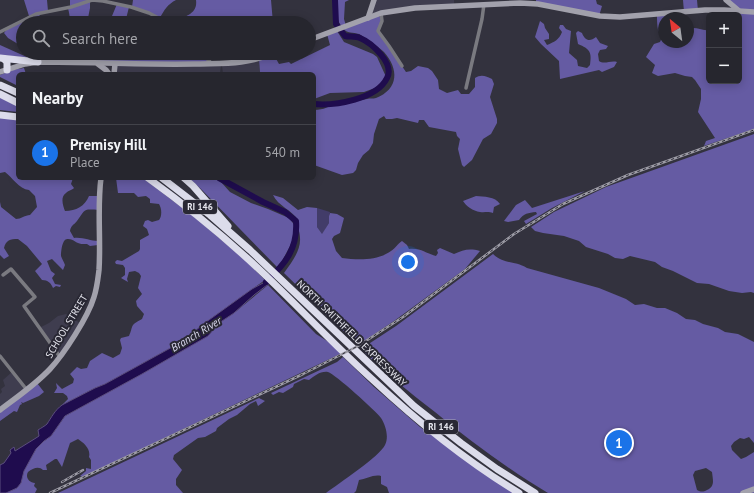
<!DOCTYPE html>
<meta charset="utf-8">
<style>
:root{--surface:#26262e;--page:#32323a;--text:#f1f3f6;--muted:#a4a5aa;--line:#42434a;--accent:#1a73e8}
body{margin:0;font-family:"PT Sans",sans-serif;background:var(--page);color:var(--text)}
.controls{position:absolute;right:12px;top:12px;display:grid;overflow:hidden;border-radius:6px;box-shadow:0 2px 10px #0003}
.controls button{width:36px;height:36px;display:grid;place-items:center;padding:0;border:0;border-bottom:1px solid var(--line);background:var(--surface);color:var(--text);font:20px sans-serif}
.compass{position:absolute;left:658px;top:12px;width:36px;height:36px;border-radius:50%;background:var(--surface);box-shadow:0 2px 10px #0003;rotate:331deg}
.you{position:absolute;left:408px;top:262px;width:14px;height:14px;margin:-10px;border:3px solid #fff;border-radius:50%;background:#1a73e8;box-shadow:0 0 0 6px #1a73e833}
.badge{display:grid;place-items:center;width:26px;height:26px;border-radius:50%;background:var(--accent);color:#fff;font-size:13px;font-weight:700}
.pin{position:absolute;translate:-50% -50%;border:2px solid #fff;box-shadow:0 1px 4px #0006}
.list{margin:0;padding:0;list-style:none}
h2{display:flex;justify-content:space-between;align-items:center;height:52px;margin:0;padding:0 16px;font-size:17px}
h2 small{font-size:13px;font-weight:400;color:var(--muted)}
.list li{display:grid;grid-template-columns:26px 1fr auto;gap:12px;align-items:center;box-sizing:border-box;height:56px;padding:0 16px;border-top:1px solid var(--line)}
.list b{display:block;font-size:15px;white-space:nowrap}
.list p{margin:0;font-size:13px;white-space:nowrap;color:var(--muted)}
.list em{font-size:13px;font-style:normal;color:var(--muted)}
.icon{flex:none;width:22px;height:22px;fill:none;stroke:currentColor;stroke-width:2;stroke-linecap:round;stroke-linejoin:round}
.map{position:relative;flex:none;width:754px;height:493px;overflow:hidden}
.search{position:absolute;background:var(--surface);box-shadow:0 2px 10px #0003;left:16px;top:16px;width:300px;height:44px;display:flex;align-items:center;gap:10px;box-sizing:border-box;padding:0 14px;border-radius:22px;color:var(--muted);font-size:15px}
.panel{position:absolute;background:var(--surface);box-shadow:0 2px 10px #0003;left:16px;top:72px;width:300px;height:108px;border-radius:6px}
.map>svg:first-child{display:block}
.built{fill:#3f3d4f}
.green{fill:#423c69}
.forest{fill:#655ba3;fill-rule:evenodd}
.water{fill:#1f0c4e;stroke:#5b4d7e}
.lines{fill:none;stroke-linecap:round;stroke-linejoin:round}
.river{stroke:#1f0c4e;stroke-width:6}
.street{stroke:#7a7a80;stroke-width:3.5}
.secondary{stroke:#a2a1ac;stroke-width:5.5}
.highway{stroke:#dcdceb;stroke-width:7}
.rail-casing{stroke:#9d9ca6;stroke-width:2.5}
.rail{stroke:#292834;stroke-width:1;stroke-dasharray:3;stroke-linecap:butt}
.labels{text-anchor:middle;stroke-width:4;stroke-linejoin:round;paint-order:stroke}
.shield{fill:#292834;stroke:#adadb6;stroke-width:1}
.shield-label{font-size:9px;font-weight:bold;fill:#e6e6ee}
.street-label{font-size:10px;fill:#e6e6ee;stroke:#292834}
.water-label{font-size:11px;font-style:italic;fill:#dbdaef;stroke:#292834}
</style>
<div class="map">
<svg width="754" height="493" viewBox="0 0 754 493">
<rect width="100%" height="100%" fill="#33323e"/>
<g class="built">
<polygon points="374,0 454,0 454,7 413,9 371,17"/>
<polygon points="259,60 260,72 258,74 223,74 222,66"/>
<polygon points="114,64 221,65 220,74 114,74"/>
<polygon points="66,314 80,323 60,355 39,328 49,323 58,316"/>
<polygon points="12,372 27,391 3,409 0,406 0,394 2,392 1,389 5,386 3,380"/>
</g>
<polygon class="green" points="317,208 330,212 329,216 329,223 322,235 317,227"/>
<g class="forest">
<polygon points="24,0 47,0 48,11 39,13 41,23 23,23 23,47 8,38 4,33 7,29 29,16"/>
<path d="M 70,0 L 92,0 L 90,1 L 90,8 L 88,18 L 93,23 L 68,23 C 71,18 69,13 68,8 L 70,6 Z"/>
<path d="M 133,0 L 176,0 C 168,4 164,10 160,18 L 165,21 L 164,23 L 148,23 L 152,14 L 132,7 Z"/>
<path d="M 196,0 L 271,0 L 273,23 L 207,23 L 197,22 L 196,19 L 194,20 L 192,23 L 176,23 C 184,15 198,15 196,0 Z"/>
<path d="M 335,0 L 349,0 L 345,2 L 344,19 L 346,26 L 379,15 L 381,20 L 378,31 L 406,72 L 411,71 L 418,66 L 428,68 L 432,71 L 438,80 L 439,89 L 447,93 L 458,90 L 461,94 L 469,94 L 475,87 L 475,78 C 481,74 486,76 492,79 L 494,84 L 490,97 L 497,119 L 497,123 L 491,134 L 483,139 L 472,160 L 464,167 L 462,165 L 458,149 L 460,139 L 457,136 L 456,132 L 429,127 L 424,120 L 419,120 L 418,123 L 397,118 L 392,119 L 386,119 L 384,116 L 379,119 L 374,134 L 373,143 L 369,150 L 363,155 L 358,163 L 356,170 L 353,173 L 342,175 L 314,165 L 314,110 C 325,110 328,106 337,104 C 347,103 357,101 367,99 C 370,98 373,99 376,98 C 399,89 399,69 384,52 C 383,50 361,35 359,34 C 353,32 347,34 343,28 C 335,19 337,11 335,0 Z"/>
<polygon points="536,0 596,0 597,4 602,6 599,16 536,4"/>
<path d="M 683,0 L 697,0 L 698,11 L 685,13 L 685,18 L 664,18 L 664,42 L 688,42 L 688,24 L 693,28 C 699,28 703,31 709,30 L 709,81 L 739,81 L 739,15 L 722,15 L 722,11 L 735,10 L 726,0 L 754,0 L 754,129 L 701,147 L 704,146 L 706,141 L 715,138 L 698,112 L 701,99 L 701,89 L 695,80 L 692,77 L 685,76 L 675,73 L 658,76 L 652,73 L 655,65 L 646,57 L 654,44 L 660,42 C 663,37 660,35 658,30 C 657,25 657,20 657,15 L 684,12 Z"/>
<polygon points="117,4 129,7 126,19 128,23 112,23 112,16"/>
<path d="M 540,21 L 544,24 L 545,28 L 549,34 L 549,39 L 544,40 L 547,45 C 554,42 559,40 562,32 L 559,28 L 560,25 L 563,25 L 566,29 L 571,31 L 569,53 L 577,60 L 578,66 L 587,68 L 590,65 C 592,52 590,49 578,44 L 576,33 L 578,31 L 582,33 C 585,41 590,42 596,37 L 600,43 L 608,46 L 606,49 L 600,50 L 598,54 L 599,61 C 604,65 611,60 617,62 L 614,67 L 602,72 L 599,70 L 560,79 L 559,61 L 541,44 L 535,37 Z"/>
<polygon points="337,31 344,42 373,54 377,57 387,79 375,88 364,92 330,93 314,99 314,74 258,74 260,72 259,60 233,64 233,54 234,53 278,53 274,55 279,64 289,62 291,64 330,45 327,34"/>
<polygon points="0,45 29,58 0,55"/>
<polygon points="33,53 205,53 203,54 211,64 62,62 39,57"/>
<polygon points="24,68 26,74 18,74 18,86 0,77 0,75 12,70"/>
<polygon points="0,95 18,104 18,112 0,110"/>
<path d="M 0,117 L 18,118 L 18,178 L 73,178 L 71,184 L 74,188 C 72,190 69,190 66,193 C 60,197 63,206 65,211 C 76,211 85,206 89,196 L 99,196 L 99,210 C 82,209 86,209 77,221 C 74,225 71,225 70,231 L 74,238 C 83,237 90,241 98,241 L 98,245 L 90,246 L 87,244 C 75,245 75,239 68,239 C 62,238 61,252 61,256 C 62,259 64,262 65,265 L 63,270 L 52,259 L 47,261 L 51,271 L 55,274 L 52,278 L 55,284 L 61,285 L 60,287 L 56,286 L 53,288 C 51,283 48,280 42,280 L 35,271 L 42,264 L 27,246 L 18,239 C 10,239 6,240 4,248 L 9,256 L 4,259 L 0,255 L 0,202 L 1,207 L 16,219 C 21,219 25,215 30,215 L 37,207 L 35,196 L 29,190 C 19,189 12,177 5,172 L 0,173 Z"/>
<polygon points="754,134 754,293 751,292 742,293 729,291 709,284 697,283 673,271 662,267 655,262 630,256 623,259 615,258 608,254 586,247 579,241 564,236 543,233 535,231 531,227 554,212 606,187"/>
<path d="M 116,178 L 143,178 L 198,220 L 246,261 L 265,280 L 202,325 L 185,340 L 105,384 L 95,388 L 62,405 L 68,399 L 67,396 L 63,393 L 54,393 L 57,388 L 56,383 L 62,389 L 73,383 L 74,379 L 70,374 L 77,367 L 81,369 L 87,368 L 90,361 L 102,353 L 113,358 L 120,354 L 122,348 L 120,340 L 121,338 L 129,336 C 134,325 129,326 142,319 L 144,314 L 137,306 L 136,301 L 142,294 L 138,288 L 141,276 L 139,273 L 135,271 L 129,272 L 127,279 L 128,282 L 121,278 L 125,275 L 125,268 L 123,265 L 116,264 L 115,262 L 117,260 L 122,261 L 139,251 L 140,249 L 140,240 L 149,235 L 147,229 L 143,226 L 145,221 L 148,220 L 152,222 L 159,220 C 162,216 162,209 159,204 L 150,203 L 150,199 L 146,196 L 138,197 L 134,193 L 118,193 Z"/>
<polygon points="189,178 215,178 221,182 230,192 251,203 268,209 289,218 296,227 296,231 290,246 281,263 277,267 202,190"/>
<path d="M 585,191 L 552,208 L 526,224 L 524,221 L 537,214 L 536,212 C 528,213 524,213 519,220 L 508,222 L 504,221 L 516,205 L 525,200 L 532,208 Z"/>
<path d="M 273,195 L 283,198 L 298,210 L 307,207 L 317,208 L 317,227 L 322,234 L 329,223 L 329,216 L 330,213 L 337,214 L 344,218 L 340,233 L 334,236 L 332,239 L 336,251 L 342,258 C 358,260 377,261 391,251 C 396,248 397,244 402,241 L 407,245 L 409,249 C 422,248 424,253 436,256 L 438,253 L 437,250 L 440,248 L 454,254 C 463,250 469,248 480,251 L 465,269 L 394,321 L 358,345 L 284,273 C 291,263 301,251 300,238 C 300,231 297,228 298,220 C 292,210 278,206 273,195 Z"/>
<path d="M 476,196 C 484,197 495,196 500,204 L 494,207 L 493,213 C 487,211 485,213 480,212 C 473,211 466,206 463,201 Z"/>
<path d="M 493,254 C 505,265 515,260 527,268 L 599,288 L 626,299 L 635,305 L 644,304 L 657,308 L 665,308 L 677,313 L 686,319 L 695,320 L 703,324 L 718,328 L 725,332 L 738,334 L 754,342 L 754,443 L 749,437 L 744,439 L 740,438 L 734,442 L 731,446 L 732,450 L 741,459 L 746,457 L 754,452 L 754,493 L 548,493 C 508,469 470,441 435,412 C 409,392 384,372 361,349 L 396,326 ZM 706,468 L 712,472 C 713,481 715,486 707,490 C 703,492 701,492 697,490 L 693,475 L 695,471 Z"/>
<path d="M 268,285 L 316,334 L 335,346 L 341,353 L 338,355 L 83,477 L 80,476 L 86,471 L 86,468 L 91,469 L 91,460 L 89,457 C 91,449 84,443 78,439 L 70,443 L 62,467 L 57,459 L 55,459 L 46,465 L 47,470 L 43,470 C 39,466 33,468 28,472 C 25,477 29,483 35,483 L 34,486 L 37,489 L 35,493 L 6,493 L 23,472 L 36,449 L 44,441 L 51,436 L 65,416 L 208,336 L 219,323 L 234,313 Z"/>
<path d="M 343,357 L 374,387 L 420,427 L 515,493 L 389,493 L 387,487 L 381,484 L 381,476 C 374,474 366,479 359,480 L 356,491 L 354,493 L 326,493 C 338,484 380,456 385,445 C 389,437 386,426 381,418 C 376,411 335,374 328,372 C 320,371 315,376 309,380 L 304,379 L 294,384 L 293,387 L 283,393 L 279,392 L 273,395 L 271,393 L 337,362 Z"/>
<polygon points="37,383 44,392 39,396 23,403 21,402 22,404 20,405 17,412 14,411 0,421 0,411"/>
<polygon points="259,398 265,401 258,406 256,401 250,404 237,415 229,419 217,428 216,431 205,437 198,438 174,455 173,459 182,470 176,479 176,485 183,493 58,493"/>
</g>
<path class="water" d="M 267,278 L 271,282 L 254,295 L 234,313 L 219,323 L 208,336 L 142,374 L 65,416 L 51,436 L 44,441 L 36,449 L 24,471 L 21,483 L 17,488 L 6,493 L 0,493 L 0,465 L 4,463 L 11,453 L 10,450 L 14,447 L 15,451 L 36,438 L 39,436 L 38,430 C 41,428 45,426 47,424 C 51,418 55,410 62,405 L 95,388 L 105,384 L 185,340 L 202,325 L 252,289 L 263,283 Z"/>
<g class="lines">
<g class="river">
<path d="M 314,104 C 335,106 377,99 387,78 C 395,64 372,43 360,38 C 356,36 350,37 345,36 L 336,24 L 335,0"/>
<path d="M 219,178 L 263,202 L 285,212 L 296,221 C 298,249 285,264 266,282"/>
</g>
<g class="street">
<polyline points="381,13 382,21 378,31 389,46 402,66"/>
<polyline points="0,32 36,14 71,7 92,0 103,1 131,7 149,13 168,23"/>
<polyline points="202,53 211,63"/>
<polyline points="466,88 482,19 484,4"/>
<polyline points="3,275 11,269 35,297 24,306 60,357"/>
<polyline points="0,356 27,390"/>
</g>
<g class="secondary">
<polyline points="726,0 738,10"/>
<polyline points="368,18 374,0"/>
<polyline points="309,40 381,13 415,8 520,3 538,4 600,16 620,17 705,10 724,10 754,12"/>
<polyline points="98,64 106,70 109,74"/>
<path d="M 0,72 L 25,64 L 38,62 C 90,62 142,65 194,64 C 226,63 244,65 275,53"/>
<polyline points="114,74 115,64"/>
<path d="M 0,410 C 17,397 35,385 50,369 C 64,354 88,317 94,297 C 97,288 98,278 99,270 C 101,239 97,208 101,178"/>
<polyline points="743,493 754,489"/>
</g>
<g class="highway">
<polyline points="0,58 38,62"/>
<polyline points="4,59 7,62 7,70"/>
<polyline points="0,85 18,93"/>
<polyline points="0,94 18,103"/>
<polyline points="0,115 18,117"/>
<path d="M 148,178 C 188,207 226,238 262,272 C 300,308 335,346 373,380 C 418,422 466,461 519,493"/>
<polyline points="162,178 210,215 250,250 414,406 461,443 497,469 535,493"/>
<polyline points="184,178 193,186 228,226"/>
</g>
<defs>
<g id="rail">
<polyline points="62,482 83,470"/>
<polyline points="50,493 303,374 358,346 403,317 514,234 563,204 628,175 754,130"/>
</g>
</defs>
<use href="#rail" class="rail-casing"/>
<use href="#rail" class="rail"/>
</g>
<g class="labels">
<g class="shield">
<rect x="183" y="200" width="34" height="14" rx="3"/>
<rect x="424" y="420" width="34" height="14" rx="3"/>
</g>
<g class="shield-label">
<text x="200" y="210">RI 146</text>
<text x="441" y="430">RI 146</text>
</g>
<g class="street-label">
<text transform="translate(66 326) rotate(-59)" y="4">SCHOOL STREET</text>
<text transform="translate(352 333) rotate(44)" y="4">NORTH SMITHFIELD EXPRESSWAY</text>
</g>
<g class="water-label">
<text transform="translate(196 334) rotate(-31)" y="4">Branch River</text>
</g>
</g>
</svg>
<div class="controls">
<button>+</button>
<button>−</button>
</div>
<svg class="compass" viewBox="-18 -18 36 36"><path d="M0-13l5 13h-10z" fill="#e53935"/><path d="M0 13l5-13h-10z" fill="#a4a5aa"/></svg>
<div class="you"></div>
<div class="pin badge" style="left:619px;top:443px">1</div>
<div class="search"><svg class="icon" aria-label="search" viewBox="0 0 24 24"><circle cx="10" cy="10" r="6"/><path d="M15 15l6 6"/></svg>Search here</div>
<section class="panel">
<h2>Nearby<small></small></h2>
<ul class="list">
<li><span class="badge">1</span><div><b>Premisy Hill</b><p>Place</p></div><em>540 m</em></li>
</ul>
</section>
</div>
